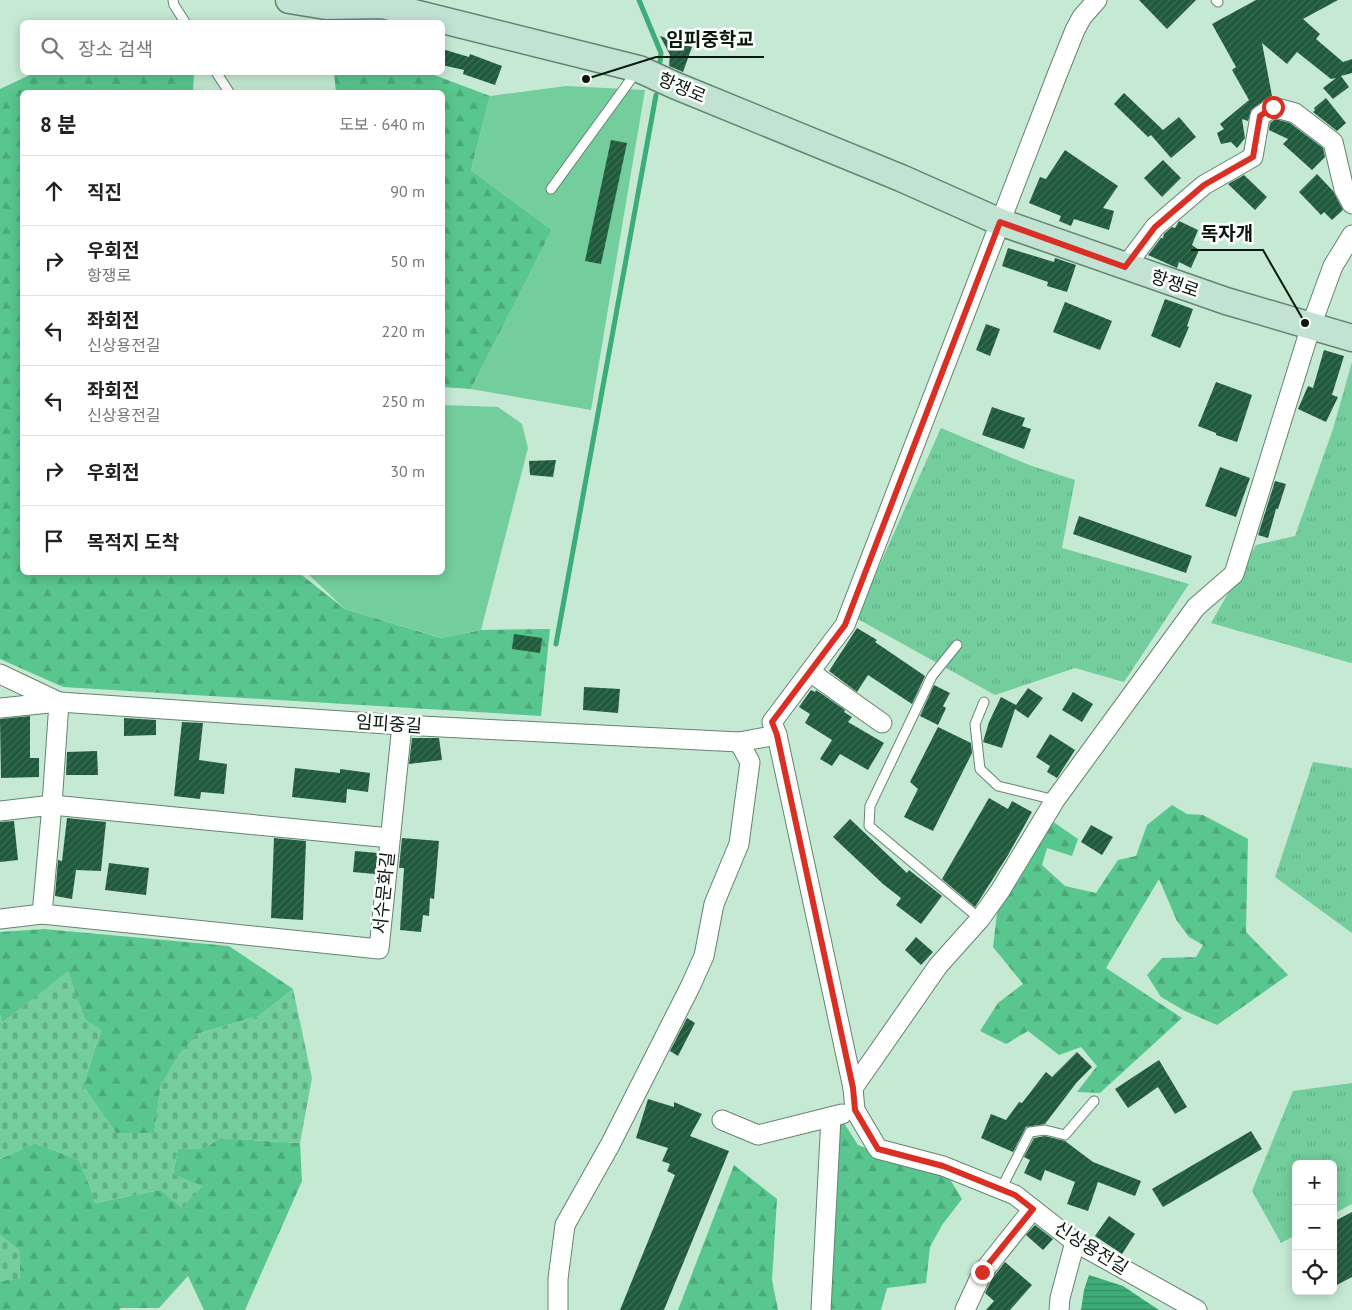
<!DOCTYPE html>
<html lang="ko">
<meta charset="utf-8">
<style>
:root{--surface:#fff;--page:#f2f2f2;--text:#222;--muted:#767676;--line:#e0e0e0}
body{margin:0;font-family:"PT Sans","Noto Sans KR",sans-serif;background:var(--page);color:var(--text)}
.controls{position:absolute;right:15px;bottom:15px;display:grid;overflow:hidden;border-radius:8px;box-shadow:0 2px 12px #0003}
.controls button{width:45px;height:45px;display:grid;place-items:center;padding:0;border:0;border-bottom:1px solid var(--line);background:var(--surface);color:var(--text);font:25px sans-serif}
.stop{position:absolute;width:15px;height:15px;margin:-11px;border:4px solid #d93025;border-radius:50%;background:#fff}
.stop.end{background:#d93025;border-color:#fff;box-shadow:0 1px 5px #0008}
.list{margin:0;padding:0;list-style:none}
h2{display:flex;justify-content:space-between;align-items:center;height:65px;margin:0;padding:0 20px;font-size:21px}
h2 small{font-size:16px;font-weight:400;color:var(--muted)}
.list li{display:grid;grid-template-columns:32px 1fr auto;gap:15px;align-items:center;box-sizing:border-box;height:70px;padding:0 20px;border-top:1px solid var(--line)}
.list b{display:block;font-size:19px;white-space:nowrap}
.list p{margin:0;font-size:16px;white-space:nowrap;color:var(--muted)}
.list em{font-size:16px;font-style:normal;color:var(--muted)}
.icon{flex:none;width:28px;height:28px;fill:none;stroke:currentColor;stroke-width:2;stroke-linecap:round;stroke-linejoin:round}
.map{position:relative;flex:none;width:1352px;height:1310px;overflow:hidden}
.search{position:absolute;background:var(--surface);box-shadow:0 2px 12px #0003;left:20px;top:20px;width:425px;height:55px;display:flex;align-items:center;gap:12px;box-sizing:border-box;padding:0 18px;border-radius:8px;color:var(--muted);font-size:19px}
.panel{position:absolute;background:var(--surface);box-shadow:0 2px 12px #0003;left:20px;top:90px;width:425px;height:485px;border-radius:8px}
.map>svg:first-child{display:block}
.grass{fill:url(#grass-tufts)}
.forest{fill:url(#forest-firs)}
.cemetery{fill:url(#cemetery-stones)}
.green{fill:#73cd9c}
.water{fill:url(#water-rules)}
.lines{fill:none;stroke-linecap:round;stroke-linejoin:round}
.stream{stroke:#3dad77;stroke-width:5}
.building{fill:url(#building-hatch)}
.lane-casing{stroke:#638470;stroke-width:11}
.street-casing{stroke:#638470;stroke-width:21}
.secondary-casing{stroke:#638470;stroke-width:29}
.lane{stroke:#fff;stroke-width:9}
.street{stroke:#fff;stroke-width:19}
.secondary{stroke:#c2e3d4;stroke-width:26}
.route{stroke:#d93025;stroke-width:6}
.labels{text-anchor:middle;stroke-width:5;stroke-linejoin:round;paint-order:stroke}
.street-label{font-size:18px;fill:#0b1810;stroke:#fff}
.leader{fill:none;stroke:#0b1810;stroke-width:2}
.callout-dot{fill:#0b1810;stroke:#fff;stroke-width:2}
.callout-label{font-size:19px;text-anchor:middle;font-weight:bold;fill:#0b1810;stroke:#fff;stroke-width:5;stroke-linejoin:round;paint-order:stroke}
</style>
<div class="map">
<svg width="1352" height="1310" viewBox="0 0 1352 1310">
<defs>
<pattern id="grass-tufts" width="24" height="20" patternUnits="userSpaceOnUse" patternTransform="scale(1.25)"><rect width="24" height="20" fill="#73cd9c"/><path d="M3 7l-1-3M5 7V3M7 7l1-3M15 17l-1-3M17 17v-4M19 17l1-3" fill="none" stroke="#62af85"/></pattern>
<pattern id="forest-firs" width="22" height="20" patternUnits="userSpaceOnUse" patternTransform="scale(1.25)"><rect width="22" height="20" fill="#58c68e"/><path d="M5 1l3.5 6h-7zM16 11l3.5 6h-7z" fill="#4ba979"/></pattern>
<pattern id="cemetery-stones" width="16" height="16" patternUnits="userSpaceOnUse" patternTransform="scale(1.25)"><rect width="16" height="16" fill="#73cd9c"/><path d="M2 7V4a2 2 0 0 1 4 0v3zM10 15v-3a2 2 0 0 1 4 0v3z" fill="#62af85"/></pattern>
<pattern id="water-rules" width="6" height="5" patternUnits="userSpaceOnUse" patternTransform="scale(1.25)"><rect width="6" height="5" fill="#3dad77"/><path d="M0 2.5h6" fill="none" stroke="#318c60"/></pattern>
<pattern id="building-hatch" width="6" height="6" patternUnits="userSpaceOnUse" patternTransform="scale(1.25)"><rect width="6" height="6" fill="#205a3d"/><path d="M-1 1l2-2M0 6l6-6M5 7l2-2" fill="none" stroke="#3e6d55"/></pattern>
</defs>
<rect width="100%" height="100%" fill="#c5e9d3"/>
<g class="grass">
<polygon points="1352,362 1352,662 1351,663 1211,623 1256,545 1295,536 1333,429"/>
<polygon points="941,428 1029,465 1075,480 1062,548 1189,584 1124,682 1075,668 995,695 856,618"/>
<polygon points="1313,762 1352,768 1352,933 1275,877"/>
<polygon points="1352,1083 1352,1204 1333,1214 1333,1164 1296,1164 1296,1235 1281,1243 1252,1191 1293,1091"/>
</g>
<g class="forest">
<polygon points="34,73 194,73 193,92 22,92 22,572 299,573 345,609 441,638 481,630 550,629 541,716 63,687 0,659 0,89"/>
<polygon points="334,73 429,73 490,96 471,170 552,230 471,389 443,387 442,92 336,92"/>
<polygon points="1172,805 1187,814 1203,815 1248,839 1246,932 1288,975 1217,1025 1185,1011 1161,997 1147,975 1162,958 1196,957 1203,945 1189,937 1177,921 1159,879 1106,968 1182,1018 1100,1093 1077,1092 1097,1066 1081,1047 1059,1055 1028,1031 1006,1044 980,1031 998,1003 1023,984 993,947 1001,880 1039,812 1078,839 1072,856 1047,848 1042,865 1065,886 1096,893 1118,860 1136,856 1147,825"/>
<polygon points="44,929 229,946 293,989 259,1016 197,1034 161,1085 154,1134 116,1133 83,1086 101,1030 85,1020 68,972 2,1023 0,1015 0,932"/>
<polygon points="842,1120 858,1145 904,1164 948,1176 962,1199 942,1225 930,1247 926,1283 887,1288 881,1310 826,1310 820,1164"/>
<polygon points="219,1138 300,1143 302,1181 245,1310 204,1310 188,1276 159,1308 121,1308 119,1310 0,1310 0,1281 20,1278 19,1250 0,1235 0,1159 35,1143 79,1160 91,1189 95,1203 160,1190 173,1174 178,1149 206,1148"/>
<polygon points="734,1165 777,1199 772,1280 778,1310 678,1310"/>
</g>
<g class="cemetery">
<polygon points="68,971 85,1020 101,1029 83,1086 116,1133 154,1133 161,1085 177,1056 197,1034 259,1016 293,989 312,1078 300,1143 219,1138 206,1148 178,1149 173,1174 203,1186 182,1208 160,1190 94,1203 91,1189 79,1160 35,1143 0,1159 0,1015 2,1023"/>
<polygon points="0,1235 19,1250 20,1279 0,1281"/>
</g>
<g class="green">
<polygon points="566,86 645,90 591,410 471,389 552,230 471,170 490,96"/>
<polygon points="443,405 498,407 522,424 528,448 481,630 442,638 345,609 307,573 442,572"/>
</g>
<polygon class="water" points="1089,1275 1123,1286 1159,1310 1081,1310 1084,1290"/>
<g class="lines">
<g class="stream">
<polyline points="639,0 661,53 660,62"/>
<polyline points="556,644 656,95"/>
</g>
</g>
<g class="building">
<polygon points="1139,0 1196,0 1167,29"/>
<polygon points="1256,0 1338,0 1303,19 1320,34 1316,39 1343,62 1352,59 1352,73 1341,76 1349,87 1333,99 1323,88 1336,78 1331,79 1297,52 1287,64 1262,43 1272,96 1267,98 1251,110 1248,121 1242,119 1245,138 1237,148 1231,142 1221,144 1217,133 1224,129 1220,124 1249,100 1232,70 1236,67 1212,24"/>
<polygon points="660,36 692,47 683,72 669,66 670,55"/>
<polygon points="442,49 469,57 470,54 502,66 495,85 463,74 464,70 442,65"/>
<polygon points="1124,93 1163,130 1179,117 1196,137 1171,158 1151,135 1148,137 1114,104"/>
<polygon points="1326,98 1346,123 1337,131 1313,112 1315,110 1314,108"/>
<polygon points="1275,119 1290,123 1323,148 1325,157 1312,170 1283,144 1288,139 1269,130 1270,123"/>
<polygon points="611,140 627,143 601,264 585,261"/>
<polygon points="1065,150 1118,186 1103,208 1114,211 1109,230 1074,219 1071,226 1059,221 1061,216 1029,203 1040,177 1046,179"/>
<polygon points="1163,160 1181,178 1162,197 1144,178"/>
<polygon points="1317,174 1333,191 1343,210 1332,220 1324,212 1321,215 1299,192"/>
<polygon points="1244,175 1267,197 1255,210 1228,184"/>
<polygon points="1179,221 1198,230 1192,245 1199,250 1191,268 1179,262 1177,268 1148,255 1161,238 1163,238 1164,234 1172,227 1175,228"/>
<polygon points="1008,248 1054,262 1055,258 1076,265 1067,292 1047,286 1048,282 1002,266"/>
<polygon points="1165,299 1193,309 1187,326 1189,327 1180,348 1151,336"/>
<polygon points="1065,302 1112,321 1100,350 1053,332"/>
<polygon points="986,324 1000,329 990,356 976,350"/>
<polygon points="1324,350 1344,356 1332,395 1338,397 1326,422 1298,409 1308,386 1313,388"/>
<polygon points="1216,382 1252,395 1237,442 1216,435 1216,433 1198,426"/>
<polygon points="992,407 1025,418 1022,426 1031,429 1024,449 982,435"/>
<polygon points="556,460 553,477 530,475 529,461"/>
<polygon points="1220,467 1250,478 1236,517 1205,506"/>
<polygon points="1275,481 1286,484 1278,509 1276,509 1268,538 1258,535"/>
<polygon points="1079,516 1192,556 1186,573 1073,534"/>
<polygon points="857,628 877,640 875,642 925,676 912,704 868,675 857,692 829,671"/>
<polygon points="514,634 542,638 540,653 512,649"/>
<polygon points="934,685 950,693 943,706 946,708 938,725 920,716"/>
<polygon points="584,687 620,689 618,713 583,710"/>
<polygon points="1028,688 1043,698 1028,718 1015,709 1002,748 983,742 989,722 1001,697 1016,705"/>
<polygon points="811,690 815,692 816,690 845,710 844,712 852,717 848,722 884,743 868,770 840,754 832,766 820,759 832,740 805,723 810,714 799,707"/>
<polygon points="1073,692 1093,704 1082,722 1062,710"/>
<polygon points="30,716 30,758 39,758 39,777 1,778 0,719"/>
<polygon points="124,718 156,720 156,735 124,736"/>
<polygon points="182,722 203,723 199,760 227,764 224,794 201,792 200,799 174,796"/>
<polygon points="938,727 971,743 972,753 933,831 904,817 918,789 910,782"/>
<polygon points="1050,734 1075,750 1057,778 1047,772 1050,766 1036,757"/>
<polygon points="412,738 439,738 442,760 409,764"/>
<polygon points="97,751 98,775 66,775 67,752"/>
<polygon points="295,768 340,773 340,769 370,773 368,792 347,789 346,803 292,797"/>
<polygon points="989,798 1008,809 1012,801 1032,812 1008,855 975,907 942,879"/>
<polygon points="67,818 106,822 101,871 76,870 72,899 55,896 58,860 62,861"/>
<polygon points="850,819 907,873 909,870 942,896 921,924 896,905 901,898 883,884 833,837"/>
<polygon points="14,821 18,860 0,862 0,822"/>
<polygon points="1091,825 1113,837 1102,855 1081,842"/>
<polygon points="274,838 306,841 303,920 271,918"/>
<polygon points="402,838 439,841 434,899 430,898 429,916 423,915 421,932 400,930 404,868 399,868"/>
<polygon points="355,851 378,853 375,874 353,872"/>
<polygon points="109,863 149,868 146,895 105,890"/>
<polygon points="916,937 933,952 921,965 905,950"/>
<polygon points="687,1018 695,1023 678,1056 670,1051"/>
<polygon points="1077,1052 1092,1067 1077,1082 1045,1124 1026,1127 1013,1152 981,1138 991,1114 1006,1120 1019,1102 1022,1103 1046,1072 1052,1077"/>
<polygon points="1159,1060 1187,1107 1175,1114 1158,1087 1128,1108 1115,1089"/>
<polygon points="648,1099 674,1107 674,1102 702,1114 690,1136 729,1151 664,1310 620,1310 675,1175 667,1171 670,1164 662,1161 668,1148 636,1138"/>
<polygon points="1251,1131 1262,1149 1163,1207 1152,1189"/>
<polygon points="1045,1136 1065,1141 1093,1162 1141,1181 1135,1196 1098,1182 1088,1211 1067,1204 1075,1182 1045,1170 1041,1181 1024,1173 1030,1160 1024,1157 1034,1138"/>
<polygon points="1352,1212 1352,1277 1333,1287 1333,1222"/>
<polygon points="1109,1216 1135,1234 1122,1254 1095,1236"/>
<polygon points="1035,1225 1053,1239 1043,1250 1026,1235"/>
<polygon points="1005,1262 1032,1285 1010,1310 986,1310 994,1301 985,1293 992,1279"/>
</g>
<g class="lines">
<defs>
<g id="lane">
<polyline points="173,0 174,5 185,22"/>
<polyline points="1216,0 1218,2"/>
<polyline points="216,72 229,92"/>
<polyline points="551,189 637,71"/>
<polyline points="957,645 932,676 870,806 869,826 980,919"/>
<polyline points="984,702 975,724 980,769 998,786 1055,800"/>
<polyline points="1001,1189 1030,1132 1045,1130 1065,1135 1094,1101"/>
</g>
<g id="street">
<polyline points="1097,0 1082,17 1075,30 1057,75 845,625 772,722 777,735 853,1088 855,1110 878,1149 943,1166 1015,1195 1075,1242 1197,1310"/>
<polyline points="1125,267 1155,227 1204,185 1253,157 1260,116 1273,107 1295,113 1333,142 1344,189 1352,204"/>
<polyline points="810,672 882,723"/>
<polyline points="0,674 59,702 52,805 42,914"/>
<polyline points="0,708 59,702 402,725 739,742 777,735"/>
<polyline points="0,811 52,805 390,838"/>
<polyline points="0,919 42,914 379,949 402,725"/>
<polyline points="853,1088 938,966 980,919 1000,891 1055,800 1196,607 1234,574 1311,326 1333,266 1352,235"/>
<polyline points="722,1120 758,1135 842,1114"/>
<polyline points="558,1310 558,1279 565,1225 610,1145 690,987 704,956 714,904 739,844 750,762 739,742"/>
<polyline points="821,1310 831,1117"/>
<polyline points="965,1310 982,1273 1033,1209"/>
<polyline points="1059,1310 1060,1298 1075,1242"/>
</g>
<polyline id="secondary" points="289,0 326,6 382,5 639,69 674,85 901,178 1000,222 1226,301 1352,338"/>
</defs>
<use href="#lane" class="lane-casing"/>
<use href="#street" class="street-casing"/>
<use href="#secondary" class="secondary-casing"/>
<use href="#lane" class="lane"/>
<use href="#street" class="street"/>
<use href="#secondary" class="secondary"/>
</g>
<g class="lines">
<polyline class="route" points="982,1272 1033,1209 1015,1195 943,1166 878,1149 855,1110 853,1088 777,735 772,722 845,625 1000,222 1125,267 1155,227 1204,185 1253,157 1260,116 1273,107"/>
</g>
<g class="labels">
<g class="street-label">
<text transform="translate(682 88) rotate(23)" y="6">항쟁로</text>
<text transform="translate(1175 284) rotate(19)" y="6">항쟁로</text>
<text transform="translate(389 724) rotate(4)" y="6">임피중길</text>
<text transform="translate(384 893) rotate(-84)" y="6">서수문화길</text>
<text transform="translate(1091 1248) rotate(32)" y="6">신상용전길</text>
</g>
</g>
<path class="leader" d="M586 79L656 57H764M1305 323L1263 250H1191"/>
<g class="callout-dot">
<circle cx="586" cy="79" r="5"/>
<circle cx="1305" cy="323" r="5"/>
</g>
<g class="callout-label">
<text x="710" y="46">임피중학교</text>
<text x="1227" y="240">독자개</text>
</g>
</svg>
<div class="controls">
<button>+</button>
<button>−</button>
<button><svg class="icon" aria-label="locate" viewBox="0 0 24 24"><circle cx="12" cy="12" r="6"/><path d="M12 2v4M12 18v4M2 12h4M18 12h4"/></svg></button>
</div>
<div class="stop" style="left:1273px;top:107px"></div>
<div class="stop end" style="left:982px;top:1272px"></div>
<div class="search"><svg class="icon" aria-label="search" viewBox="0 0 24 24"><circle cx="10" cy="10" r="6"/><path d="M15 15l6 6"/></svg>장소 검색</div>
<section class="panel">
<h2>8 분<small>도보 · 640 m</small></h2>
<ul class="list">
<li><svg class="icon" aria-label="ahead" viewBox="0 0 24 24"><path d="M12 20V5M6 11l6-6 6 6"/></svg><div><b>직진</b></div><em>90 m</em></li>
<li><svg class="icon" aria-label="right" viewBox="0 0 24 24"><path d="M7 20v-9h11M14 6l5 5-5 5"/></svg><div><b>우회전</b><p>항쟁로</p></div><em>50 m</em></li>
<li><svg class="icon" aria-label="left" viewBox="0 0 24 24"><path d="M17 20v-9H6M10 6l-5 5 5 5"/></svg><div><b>좌회전</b><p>신상용전길</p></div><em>220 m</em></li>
<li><svg class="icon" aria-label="left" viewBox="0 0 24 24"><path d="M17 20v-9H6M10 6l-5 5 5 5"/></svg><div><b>좌회전</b><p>신상용전길</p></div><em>250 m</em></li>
<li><svg class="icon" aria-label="right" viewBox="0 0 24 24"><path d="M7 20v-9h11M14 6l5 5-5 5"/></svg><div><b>우회전</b></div><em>30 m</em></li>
<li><svg class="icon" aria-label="arrive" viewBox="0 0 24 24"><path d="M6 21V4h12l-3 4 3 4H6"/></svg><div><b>목적지 도착</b></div></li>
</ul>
</section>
</div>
